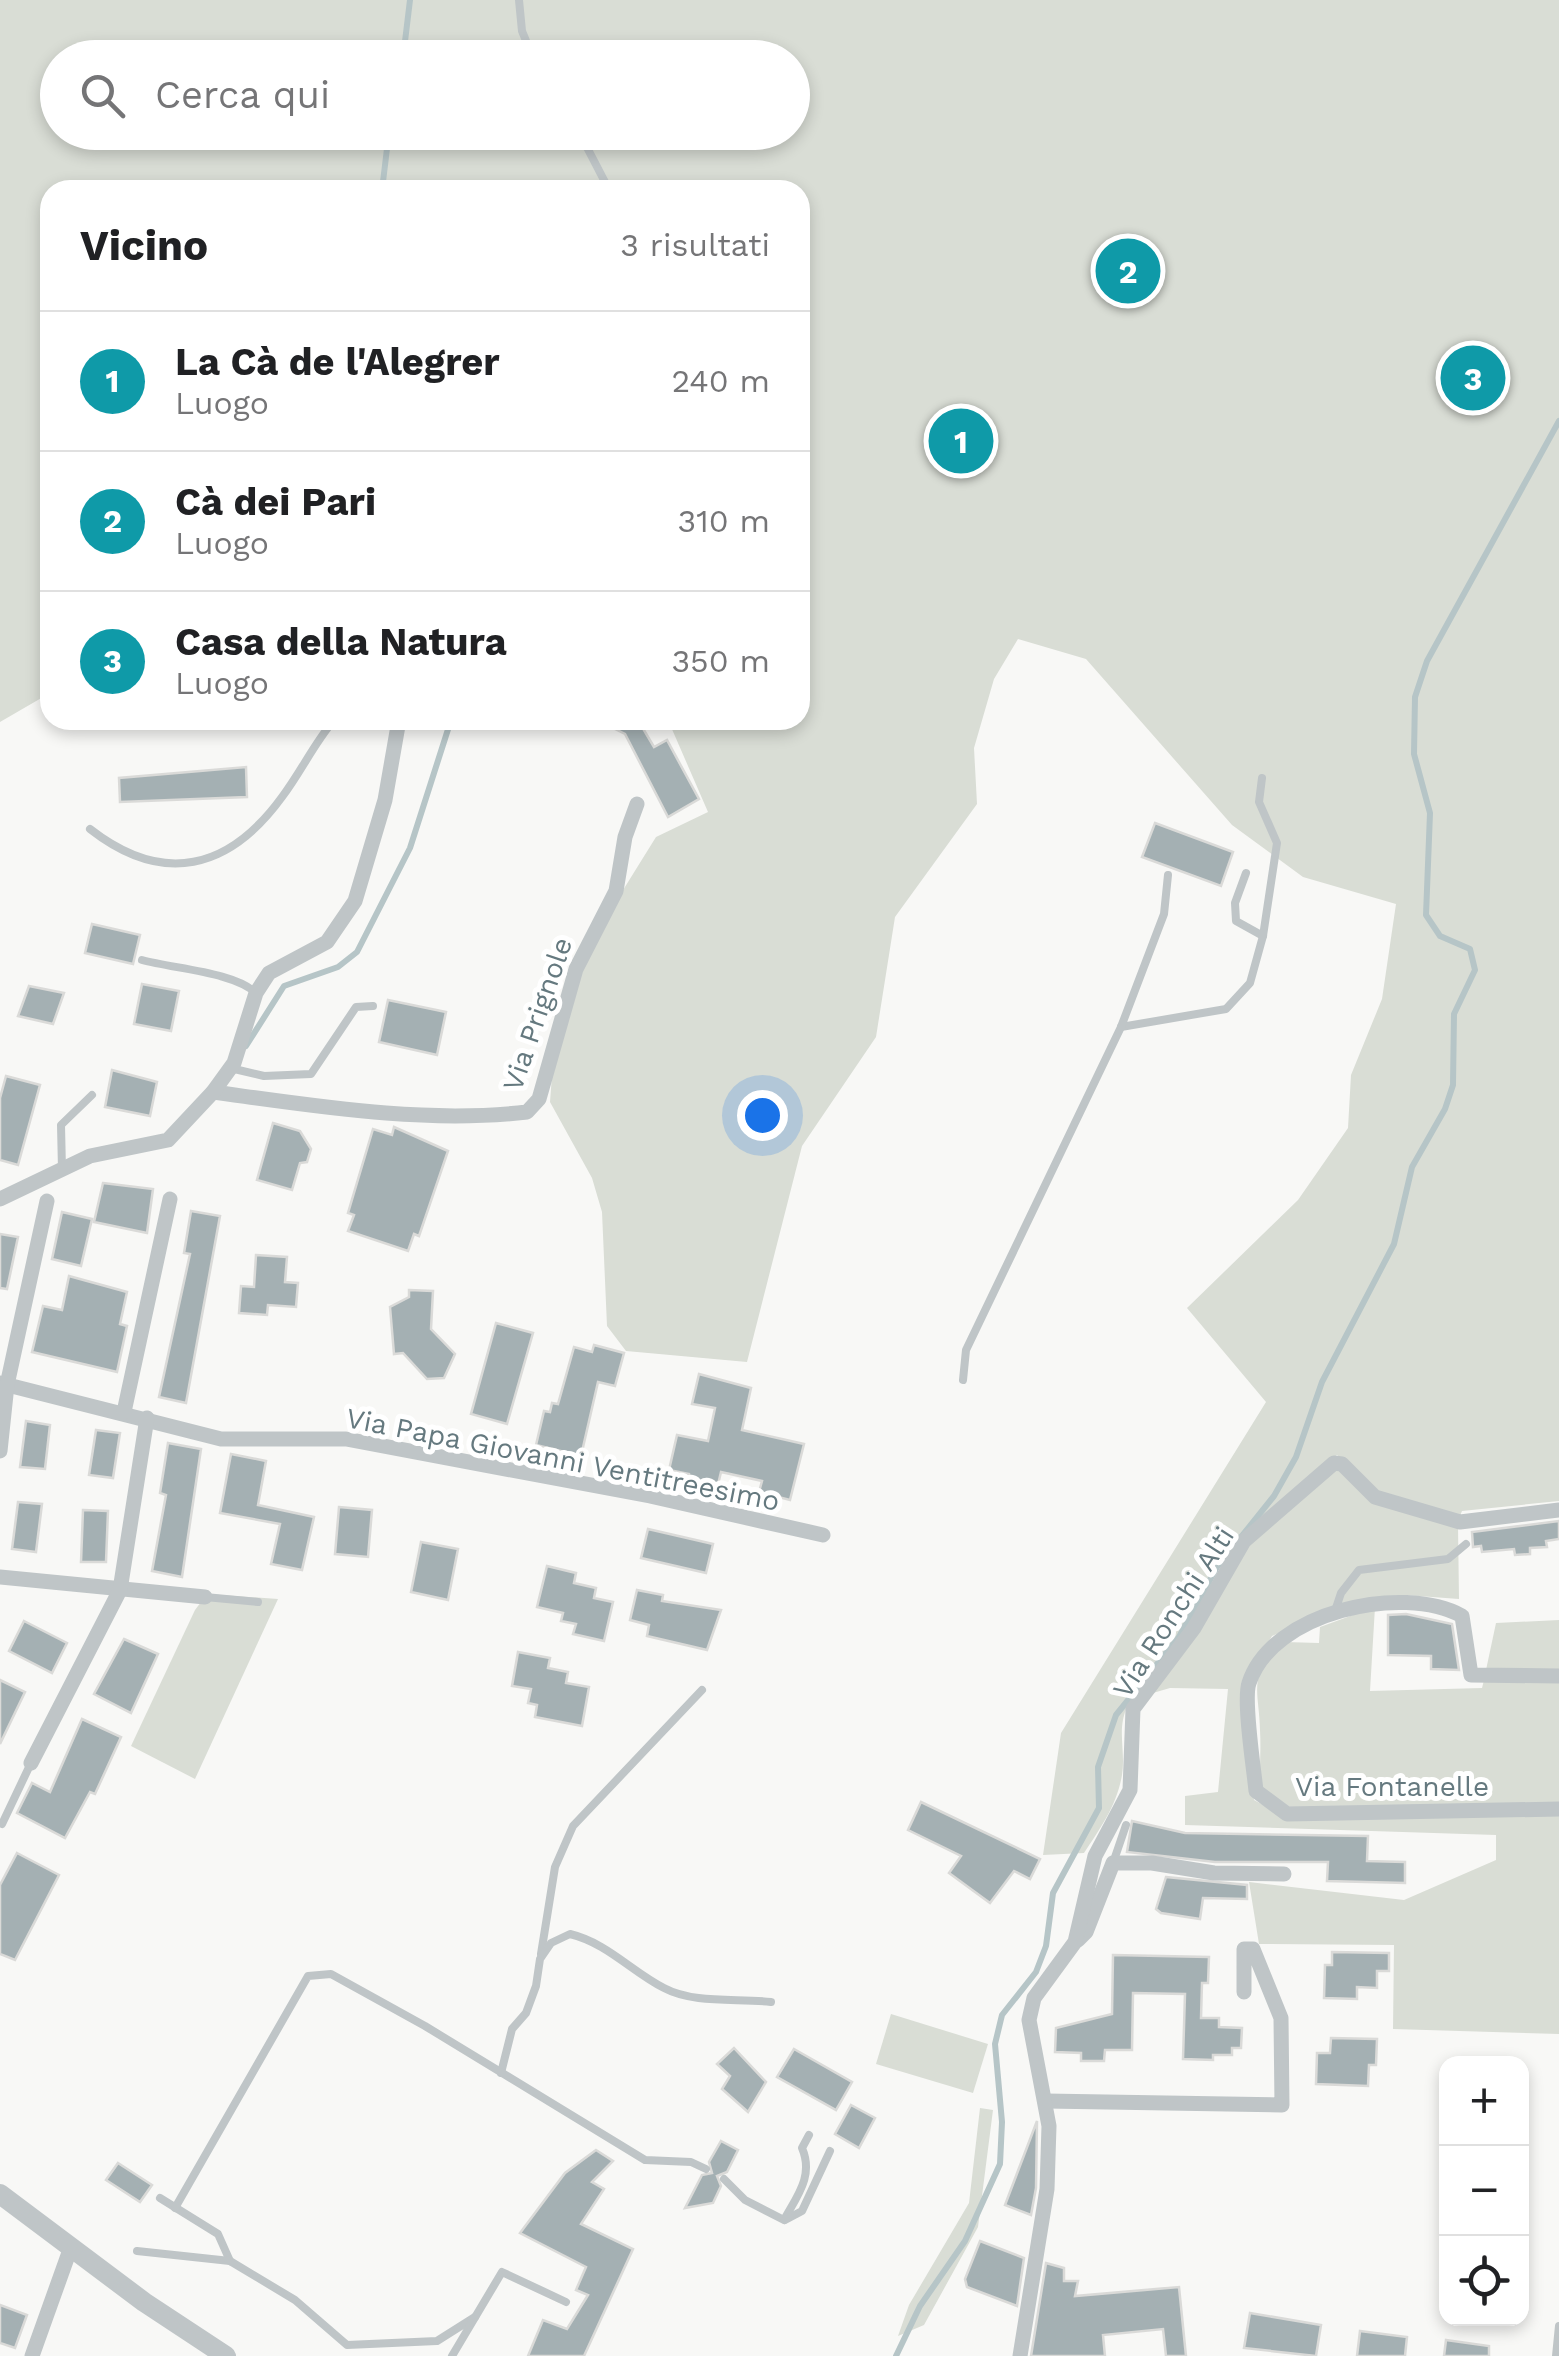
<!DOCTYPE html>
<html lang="it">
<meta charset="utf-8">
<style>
:root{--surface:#fff;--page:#f6f6f6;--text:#202124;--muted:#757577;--line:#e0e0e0;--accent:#d73d37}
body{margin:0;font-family:"Work Sans",sans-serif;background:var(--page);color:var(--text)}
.controls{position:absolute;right:30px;bottom:30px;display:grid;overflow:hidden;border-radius:20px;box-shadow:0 5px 15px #0003}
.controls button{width:90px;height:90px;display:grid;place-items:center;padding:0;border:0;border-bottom:2px solid var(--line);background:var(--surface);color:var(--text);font:50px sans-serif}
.you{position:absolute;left:762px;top:1115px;width:35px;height:35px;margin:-25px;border:8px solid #fff;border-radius:50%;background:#1a73e8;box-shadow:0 0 0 15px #1a73e833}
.badge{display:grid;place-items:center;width:65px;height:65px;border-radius:50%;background:var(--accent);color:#fff;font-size:32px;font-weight:700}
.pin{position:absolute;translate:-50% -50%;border:5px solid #fff;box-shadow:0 2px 10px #0006}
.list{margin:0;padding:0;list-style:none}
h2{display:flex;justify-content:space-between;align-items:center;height:130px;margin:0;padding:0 40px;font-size:42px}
h2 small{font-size:32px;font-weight:400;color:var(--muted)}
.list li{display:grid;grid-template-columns:65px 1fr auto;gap:30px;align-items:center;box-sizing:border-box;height:140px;padding:0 40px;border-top:2px solid var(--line)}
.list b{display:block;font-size:38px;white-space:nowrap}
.list p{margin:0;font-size:32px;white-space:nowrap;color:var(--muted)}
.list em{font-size:32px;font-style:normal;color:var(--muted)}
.icon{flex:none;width:55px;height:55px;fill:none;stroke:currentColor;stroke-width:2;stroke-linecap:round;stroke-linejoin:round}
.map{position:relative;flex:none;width:1559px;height:2356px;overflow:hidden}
.search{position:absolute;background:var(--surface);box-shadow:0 5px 15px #0003;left:40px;top:40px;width:770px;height:110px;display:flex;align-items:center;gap:25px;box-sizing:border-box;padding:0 35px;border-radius:55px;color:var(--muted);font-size:38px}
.panel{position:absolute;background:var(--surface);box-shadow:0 5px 15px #0003;left:40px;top:180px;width:770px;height:550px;border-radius:30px}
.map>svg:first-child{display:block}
.green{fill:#d9ddd5;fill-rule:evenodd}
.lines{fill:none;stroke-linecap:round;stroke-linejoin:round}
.stream{stroke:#b6c5c7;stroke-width:6}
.building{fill:#a4b0b3;stroke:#dadad8;stroke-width:2.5}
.service{stroke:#bfc5c7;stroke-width:8}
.minor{stroke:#bfc5c7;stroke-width:15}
.tertiary{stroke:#bfc5c7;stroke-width:20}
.labels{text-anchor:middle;stroke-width:10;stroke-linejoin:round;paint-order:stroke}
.street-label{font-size:28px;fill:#65797f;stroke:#fff}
</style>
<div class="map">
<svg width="1559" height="2356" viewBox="0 0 1559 2356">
<rect width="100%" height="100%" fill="#f8f8f6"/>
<g class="green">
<path d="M 0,0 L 1559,0 L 1559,1501 L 1462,1511 L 1459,1518 L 1376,1494 L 1337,1455 L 1254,1529 L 1269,1502 L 1233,1543 L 1208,1579 L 1188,1628 L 1128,1705 C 1116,1729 1126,1750 1122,1775 C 1117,1805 1100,1829 1084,1853 L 1043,1855 L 1061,1733 L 1266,1402 L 1187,1308 L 1298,1200 L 1348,1128 L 1351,1075 L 1382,999 L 1396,904 L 1303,877 L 1232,825 L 1086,659 L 1018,639 L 994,679 L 974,748 L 977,804 L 895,917 L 876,1037 L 802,1146 L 747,1362 L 626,1351 L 607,1326 L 602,1212 L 592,1178 L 550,1102 L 552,1075 L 586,952 L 610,911 L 656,837 L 708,812 L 668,720 L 800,720 L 800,190 L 50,190 L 50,625 L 43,629 L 50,693 L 0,722 ZM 58,58 L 792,58 L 792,132 L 58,132 Z"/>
<polygon points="1337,1468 1373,1501 1458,1526 1459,1599 1405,1595 1341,1606 1272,1636 1244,1682 1254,1800 1285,1817 1559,1815 1559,2034 1393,2029 1394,1945 1259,1944 1249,1882 1404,1900 1496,1860 1496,1835 1185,1825 1185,1796 1218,1792 1228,1689 1170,1688 1153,1693 1246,1541"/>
<polygon points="207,1594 278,1599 195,1779 131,1746 195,1610"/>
<path d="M 1375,1607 L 1370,1691 L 1482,1688 L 1484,1680 L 1559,1682 L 1559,1804 L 1294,1810 L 1259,1787 C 1260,1768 1261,1749 1260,1730 C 1259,1688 1246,1676 1285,1642 L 1319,1643 L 1320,1627 Z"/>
<polygon points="1559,1620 1559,1670 1486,1670 1496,1623"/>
<polygon points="891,2014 988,2044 973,2093 876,2064"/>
<polygon points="980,2108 993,2110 978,2227 924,2325 898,2336 909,2305 969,2203"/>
</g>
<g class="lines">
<g class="stream">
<polyline points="403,58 410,0"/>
<polyline points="382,190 389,132"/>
<polyline points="246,1046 284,986 338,967 357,952 410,848 451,720"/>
<polyline points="896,2356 920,2306 965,2241 1000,2164 1002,2122 995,2044 1002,2015 1036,1972 1046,1946 1053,1893 1099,1808 1098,1767 1116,1715 1179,1637 1217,1567 1274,1496 1296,1457 1322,1382 1394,1244 1412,1167 1445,1109 1453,1085 1454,1014 1475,970 1470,949 1440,936 1426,915 1430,813 1414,754 1415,697 1427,661 1559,421"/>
</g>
</g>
<g class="building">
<polygon points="1118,252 1149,265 1138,290 1107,277"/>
<polygon points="1471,357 1489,365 1474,399 1456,392"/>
<polygon points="951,422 982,435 971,460 940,447"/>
<polygon points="597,720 638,720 654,747 667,740 699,799 668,817 625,734"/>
<polygon points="246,767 247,797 120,802 119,778"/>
<polygon points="1155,823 1233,852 1221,886 1142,857"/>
<polygon points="92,924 140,935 133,964 85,953"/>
<polygon points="142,984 179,991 171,1031 134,1024"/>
<polygon points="29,986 64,993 53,1024 18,1016"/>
<polygon points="388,1000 446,1012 437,1055 379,1042"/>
<polygon points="112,1070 157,1082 150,1116 105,1107"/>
<polygon points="6,1076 40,1085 18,1165 0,1160 0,1098"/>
<polygon points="273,1123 300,1131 311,1149 307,1162 300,1163 292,1190 257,1180"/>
<polygon points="394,1127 448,1151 419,1236 414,1234 408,1251 348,1231 354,1215 348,1213 373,1129 392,1135"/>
<polygon points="103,1183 153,1189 147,1233 94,1222"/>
<polygon points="191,1211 220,1216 186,1403 159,1397 190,1254 184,1253"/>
<polygon points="62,1212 92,1219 81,1266 52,1259"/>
<polygon points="0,1234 18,1237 7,1289 0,1288"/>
<polygon points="256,1255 287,1257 285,1282 298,1283 296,1307 268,1305 267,1315 239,1313 241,1286 254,1287"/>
<polygon points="69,1276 127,1292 120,1324 127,1326 117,1372 32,1352 43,1306 62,1310"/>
<polygon points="409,1290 433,1291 431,1329 455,1354 444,1378 427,1379 403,1353 394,1354 390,1307 409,1297"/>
<polygon points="496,1323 533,1333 507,1424 471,1414"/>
<polygon points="594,1345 624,1353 615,1386 598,1382 581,1456 536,1445 544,1411 550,1412 552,1403 558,1404 574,1347 592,1352"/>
<polygon points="699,1374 751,1388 742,1430 804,1444 790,1500 759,1492 762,1481 721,1472 716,1493 690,1488 689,1474 669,1470 677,1435 708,1441 715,1408 692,1404"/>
<polygon points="26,1421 50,1425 45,1469 20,1467"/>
<polygon points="96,1430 120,1433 113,1478 89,1475"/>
<polygon points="168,1443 201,1449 182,1577 152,1571 166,1495 160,1493"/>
<polygon points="231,1454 266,1461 258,1505 314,1517 302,1570 271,1564 280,1524 220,1513"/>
<polygon points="18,1502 42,1504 36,1552 12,1549"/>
<polygon points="339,1507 372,1510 368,1557 335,1554"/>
<polygon points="83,1510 108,1511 106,1562 81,1562"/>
<polygon points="1559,1521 1559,1539 1546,1541 1547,1547 1530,1548 1530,1554 1515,1555 1514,1549 1482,1552 1481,1546 1473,1547 1472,1532"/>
<polygon points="648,1529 713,1544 706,1573 641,1558"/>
<polygon points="421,1542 458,1549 448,1600 411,1592"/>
<polygon points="547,1566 576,1573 574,1583 596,1588 594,1598 613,1602 604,1641 573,1634 576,1624 561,1621 563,1613 537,1607"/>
<polygon points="637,1590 663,1595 662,1601 721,1610 707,1650 647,1636 649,1625 630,1620"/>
<polygon points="1406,1614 1452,1624 1459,1670 1431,1669 1431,1656 1388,1655 1388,1615"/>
<polygon points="24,1621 67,1643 52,1673 9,1651"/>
<polygon points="124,1639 158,1654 131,1713 94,1694"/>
<polygon points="518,1652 550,1658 548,1668 568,1672 566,1683 589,1687 582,1726 535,1717 537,1705 528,1703 531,1689 512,1686"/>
<polygon points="0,1680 25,1692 0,1744"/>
<polygon points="82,1719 121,1737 95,1794 90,1792 65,1838 17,1813 32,1783 50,1792"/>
<polygon points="921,1802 1040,1859 1030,1879 1014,1871 990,1903 949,1873 961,1856 908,1830"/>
<polygon points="1132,1821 1185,1833 1368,1836 1367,1861 1405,1862 1405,1883 1327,1881 1328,1862 1215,1862 1127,1852"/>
<polygon points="17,1853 59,1875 15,1960 0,1954 0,1885"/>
<polygon points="1166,1877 1247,1885 1247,1899 1203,1898 1200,1919 1161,1913 1156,1909"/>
<polygon points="1332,1952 1389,1953 1389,1971 1377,1971 1377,1988 1357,1987 1357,1999 1324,1998 1325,1965 1332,1965"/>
<polygon points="1113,1955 1209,1957 1208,1983 1202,1983 1201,2018 1219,2018 1219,2027 1242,2028 1241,2048 1232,2048 1232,2055 1213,2055 1213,2060 1183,2059 1185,1994 1133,1993 1132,2050 1105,2050 1104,2061 1081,2061 1081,2053 1055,2052 1056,2028 1112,2014"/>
<polygon points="1331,2038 1377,2039 1376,2065 1369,2065 1368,2086 1316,2084 1317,2053 1330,2053"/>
<polygon points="734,2048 766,2082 748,2112 722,2089 730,2076 717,2064"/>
<polygon points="794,2049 852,2082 836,2110 777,2077"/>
<polygon points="851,2105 875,2118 859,2148 835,2134"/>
<polygon points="1037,2121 1036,2188 1031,2215 1005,2205"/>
<polygon points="721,2141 738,2150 727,2172 717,2176 721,2186 713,2203 685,2208 702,2175 712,2173 709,2162"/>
<polygon points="596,2150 613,2161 592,2182 604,2189 581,2224 633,2249 584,2356 528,2356 543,2320 567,2329 588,2295 576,2290 586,2267 520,2233 565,2173"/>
<polygon points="118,2163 152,2185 140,2202 106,2180"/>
<polygon points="980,2241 1024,2258 1017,2306 967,2287 965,2279"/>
<polygon points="1046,2263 1064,2268 1064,2281 1078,2281 1075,2296 1179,2287 1186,2356 1166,2356 1163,2329 1103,2335 1105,2356 1031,2356"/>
<polygon points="0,2305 27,2315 15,2348 0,2343"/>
<polygon points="1250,2313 1321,2325 1316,2356 1244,2348"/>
<polygon points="1360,2331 1407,2337 1405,2356 1357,2356"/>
<polygon points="1446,2340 1489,2346 1489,2356 1444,2356"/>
</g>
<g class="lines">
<g class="service">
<polyline points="519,0 522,31 533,58"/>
<polyline points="579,132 606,184"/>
<path d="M 90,829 C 163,886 229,870 282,797 C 301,772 313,745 334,720"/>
<polyline points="1246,873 1235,903 1236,921 1263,936"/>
<path d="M 142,960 C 175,969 234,972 256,993"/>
<polyline points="1121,1027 1226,1009 1250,983 1263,936 1277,843 1259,802 1262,778"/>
<polyline points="230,1068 264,1076 311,1074 356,1007 373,1006"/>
<polyline points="62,1170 61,1125 92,1095"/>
<polyline points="963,1380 966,1350 1121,1027 1164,914 1168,875"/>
<polyline points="205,1597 258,1602"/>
<polyline points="1335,1611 1341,1593 1359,1570 1448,1559 1466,1544"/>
<polyline points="2,1824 31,1763"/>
<polyline points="1113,1863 1126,1825"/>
<polyline points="541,1954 555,1867 573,1826 702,1690"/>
<path d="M 501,2073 L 512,2029 L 526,2013 L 536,1986 L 540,1959 L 551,1943 L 570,1934 C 607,1943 631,1971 664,1988 C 694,2004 737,1998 771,2002"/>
<path d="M 724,2179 L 745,2200 L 784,2220 C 797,2196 814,2176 802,2148 L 809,2135"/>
<polyline points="160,2198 218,2234 230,2261"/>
<polyline points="175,2208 308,1976 331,1974 425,2026 645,2160 691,2162 706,2169"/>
<polyline points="785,2220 802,2211 830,2151"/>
<polyline points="137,2251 230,2261 295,2300 347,2345 437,2341 475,2317"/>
<polyline points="452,2356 502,2272 566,2302"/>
<polyline points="1556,2356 1559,2326"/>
</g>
<g class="minor">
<path d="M 213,1092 C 316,1106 424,1124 527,1112 L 539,1099 L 576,969 L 616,891 L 625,837 L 637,804"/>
<polyline points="0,1199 90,1156 168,1140 213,1092 234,1063 256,993 269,973 327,942 355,901 385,800 399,720"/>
<polyline points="0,1383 221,1439 346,1439 650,1496 823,1535"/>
<polyline points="124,1412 170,1199"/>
<polyline points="0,1451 7,1385 47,1201"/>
<polyline points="0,1577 205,1597"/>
<path d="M 1559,1676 L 1471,1675 L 1462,1616 C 1402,1583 1272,1612 1249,1683 C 1243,1700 1254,1770 1256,1791 L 1287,1814 L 1559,1809"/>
<polyline points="31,1763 120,1590 147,1418"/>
<polyline points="1078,1940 1086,1932 1113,1863 1152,1863 1214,1873 1284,1874"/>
<polyline points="1046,2101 1282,2105 1281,2018 1253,1949 1244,1949 1244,1992"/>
<polyline points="32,2356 71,2247"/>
<polyline points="1020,2356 1047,2189 1049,2126 1029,2020 1034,1998 1075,1942 1095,1856 1130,1790 1133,1709 1194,1628 1244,1541 1334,1463 1342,1464 1375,1497 1460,1522 1559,1510"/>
</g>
<polyline class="tertiary" points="0,2194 144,2302 226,2356"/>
</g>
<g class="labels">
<g class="street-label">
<text transform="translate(537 1014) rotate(-71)" y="10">Via Prignole</text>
<text transform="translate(563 1459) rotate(11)" y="10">Via Papa Giovanni Ventitreesimo</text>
<text transform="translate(1173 1612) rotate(-57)" y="10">Via Ronchi Alti</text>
<text x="1392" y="1796">Via Fontanelle</text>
</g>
</g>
</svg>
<div class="controls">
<button>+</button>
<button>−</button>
<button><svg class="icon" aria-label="locate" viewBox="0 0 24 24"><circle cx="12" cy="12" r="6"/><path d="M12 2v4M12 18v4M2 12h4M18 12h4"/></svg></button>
</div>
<div class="you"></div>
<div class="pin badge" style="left:961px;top:441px;background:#0f9aa8">1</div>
<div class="pin badge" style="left:1128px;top:271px;background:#0f9aa8">2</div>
<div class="pin badge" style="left:1473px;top:378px;background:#0f9aa8">3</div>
<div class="search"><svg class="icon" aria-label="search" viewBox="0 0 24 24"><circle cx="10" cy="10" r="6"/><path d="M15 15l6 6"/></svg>Cerca qui</div>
<section class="panel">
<h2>Vicino<small>3 risultati</small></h2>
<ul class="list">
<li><span class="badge" style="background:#0f9aa8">1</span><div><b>La Cà de l'Alegrer</b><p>Luogo</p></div><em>240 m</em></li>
<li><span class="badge" style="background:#0f9aa8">2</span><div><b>Cà dei Pari</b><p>Luogo</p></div><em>310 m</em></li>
<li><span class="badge" style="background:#0f9aa8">3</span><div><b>Casa della Natura</b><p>Luogo</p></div><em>350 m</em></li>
</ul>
</section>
</div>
